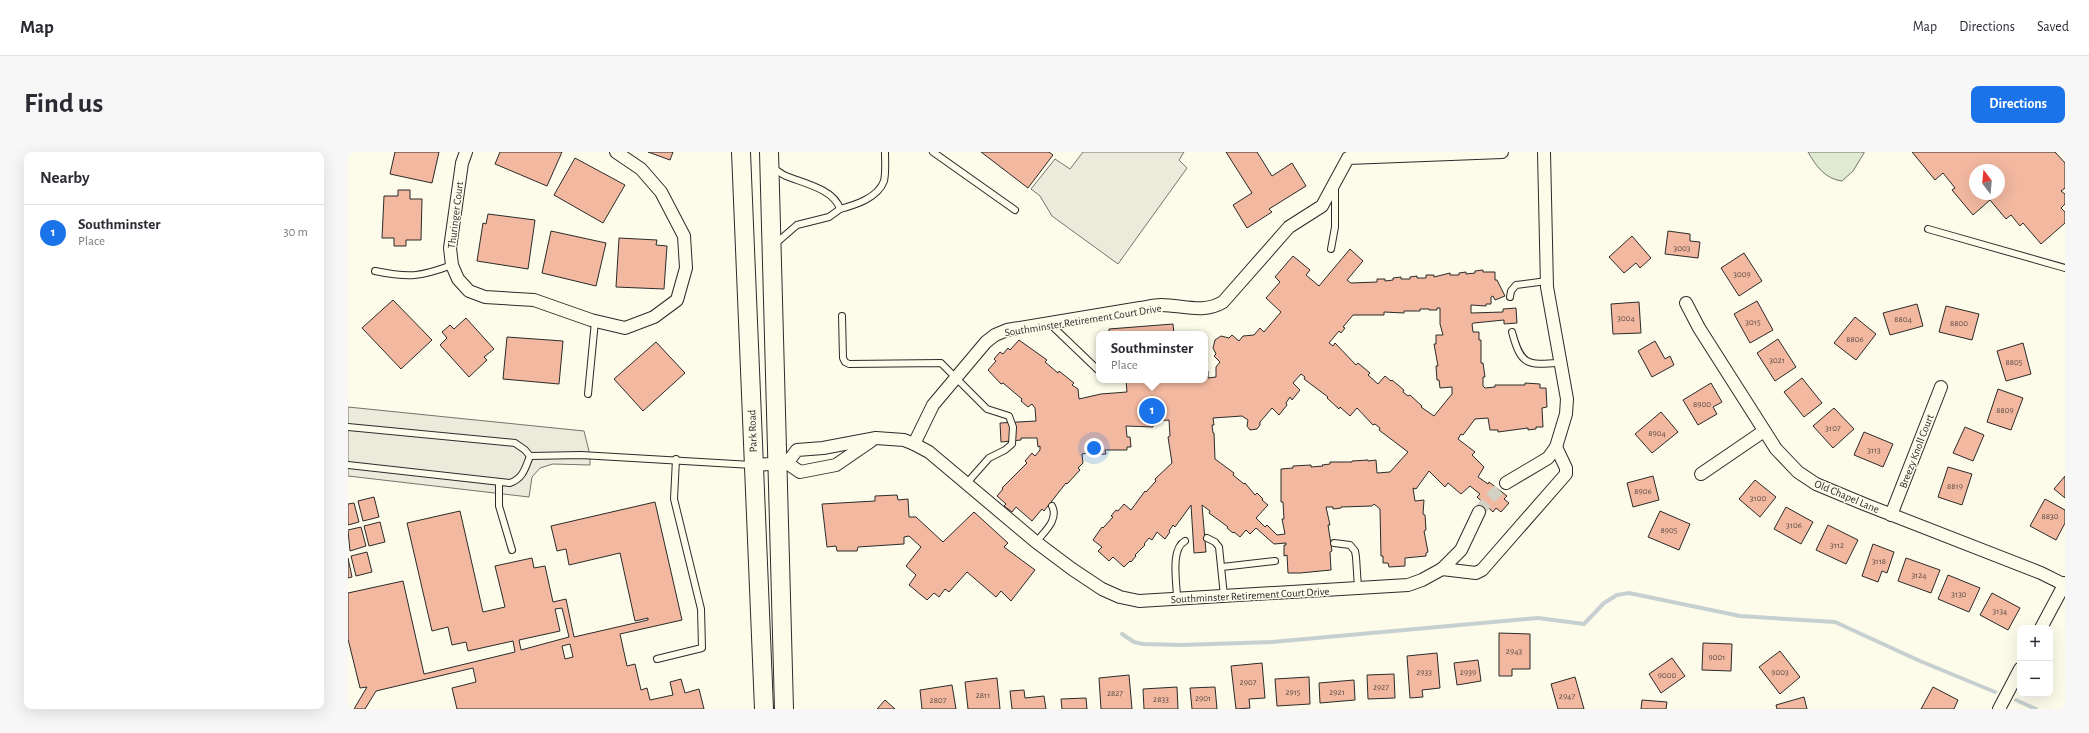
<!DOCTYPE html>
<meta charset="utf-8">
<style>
:root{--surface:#fff;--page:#f7f7f7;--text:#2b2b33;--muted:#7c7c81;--line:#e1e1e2;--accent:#1a73e8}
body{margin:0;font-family:"Alegreya Sans",sans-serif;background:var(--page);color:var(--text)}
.controls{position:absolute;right:12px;bottom:12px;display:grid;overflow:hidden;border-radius:8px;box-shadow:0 4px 16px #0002}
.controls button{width:36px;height:36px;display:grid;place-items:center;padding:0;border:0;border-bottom:1px solid var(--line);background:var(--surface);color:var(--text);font:20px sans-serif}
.compass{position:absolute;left:1621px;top:12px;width:36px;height:36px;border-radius:50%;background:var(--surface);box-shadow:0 4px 16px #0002;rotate:344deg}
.you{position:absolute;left:746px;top:296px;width:14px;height:14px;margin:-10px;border:3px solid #fff;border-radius:50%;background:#1a73e8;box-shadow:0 0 0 6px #1a73e833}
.badge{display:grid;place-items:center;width:26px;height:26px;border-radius:50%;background:var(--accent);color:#fff;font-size:13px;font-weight:700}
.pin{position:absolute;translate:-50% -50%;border:2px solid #fff;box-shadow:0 1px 4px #0006}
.popup{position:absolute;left:748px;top:179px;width:112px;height:52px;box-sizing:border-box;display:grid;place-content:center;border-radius:8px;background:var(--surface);filter:drop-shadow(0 1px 3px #0005);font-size:13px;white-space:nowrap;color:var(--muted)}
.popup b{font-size:15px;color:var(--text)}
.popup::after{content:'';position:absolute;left:50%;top:100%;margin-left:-8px;border:8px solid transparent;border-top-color:var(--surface)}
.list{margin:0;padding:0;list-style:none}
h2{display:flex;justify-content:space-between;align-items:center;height:52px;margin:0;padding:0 16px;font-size:17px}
h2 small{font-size:13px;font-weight:400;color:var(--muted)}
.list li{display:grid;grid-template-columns:26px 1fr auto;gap:12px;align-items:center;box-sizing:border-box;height:56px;padding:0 16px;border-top:1px solid var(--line)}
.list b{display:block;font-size:15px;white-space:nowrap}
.list p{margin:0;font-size:13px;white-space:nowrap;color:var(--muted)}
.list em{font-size:13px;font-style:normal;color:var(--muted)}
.map{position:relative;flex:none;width:1717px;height:557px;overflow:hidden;border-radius:8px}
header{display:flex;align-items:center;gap:24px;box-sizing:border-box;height:56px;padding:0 20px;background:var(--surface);border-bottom:1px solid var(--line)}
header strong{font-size:19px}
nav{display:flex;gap:22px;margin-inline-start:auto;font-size:14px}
.intro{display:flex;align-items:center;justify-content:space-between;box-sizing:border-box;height:96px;padding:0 24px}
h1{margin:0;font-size:28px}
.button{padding:10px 18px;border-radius:8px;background:var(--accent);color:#fff;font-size:14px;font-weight:700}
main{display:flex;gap:24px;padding:0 24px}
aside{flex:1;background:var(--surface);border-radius:8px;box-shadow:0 4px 16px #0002}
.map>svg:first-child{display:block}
.green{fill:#deebd1;stroke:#74746e}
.parking{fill:#eceadb;stroke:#74746e}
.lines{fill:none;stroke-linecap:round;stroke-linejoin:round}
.stream{stroke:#c7d0d0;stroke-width:4}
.building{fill:#f2b8a0;stroke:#2b2b2b;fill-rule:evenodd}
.street-tunnel{stroke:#d3d1c4;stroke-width:12;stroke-dasharray:12 6;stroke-linecap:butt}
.lane-casing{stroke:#2b2b2b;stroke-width:8}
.street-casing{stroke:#2b2b2b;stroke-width:14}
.secondary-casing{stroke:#2b2b2b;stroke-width:20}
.lane{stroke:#fdfbea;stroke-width:6}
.street{stroke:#fdfbea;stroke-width:12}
.secondary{stroke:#fdfbea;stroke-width:18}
.labels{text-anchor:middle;stroke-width:3;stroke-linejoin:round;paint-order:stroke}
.number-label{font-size:9px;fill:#5d4e48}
.street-label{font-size:11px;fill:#2b2b2b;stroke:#fdfbea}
</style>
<header>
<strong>Map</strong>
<nav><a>Map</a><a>Directions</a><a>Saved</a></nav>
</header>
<div class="intro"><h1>Find us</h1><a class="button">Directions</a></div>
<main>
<aside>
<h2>Nearby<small></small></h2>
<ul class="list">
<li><span class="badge">1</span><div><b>Southminster</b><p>Place</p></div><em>30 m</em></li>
</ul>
</aside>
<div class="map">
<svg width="1717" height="557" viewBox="0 0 1717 557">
<rect width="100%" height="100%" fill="#fdfbea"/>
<path class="green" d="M 1460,0 L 1516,0 L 1516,1 L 1505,19 L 1494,29 C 1477,27 1468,14 1460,0 Z"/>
<g class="parking">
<polygon points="735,0 836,0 831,8 839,16 770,112 704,64 692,44 683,37 707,7 722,17"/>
<polygon points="0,255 236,279 242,303 242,313 205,312 192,316 184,325 181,345 0,324"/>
</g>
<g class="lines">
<g class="stream">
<polyline points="774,482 786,490 795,492 833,493 924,490 1190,466 1236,472 1256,451 1269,443 1281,441 1392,464 1487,470 1572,509 1647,540"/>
<polyline points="1668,548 1688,557"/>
</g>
</g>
<g class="building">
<polygon points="47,0 91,0 84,31 42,22"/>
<polygon points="152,0 214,0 199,34 147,12"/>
<polygon points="300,0 325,0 322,8"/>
<polygon points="633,0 701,0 705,3 680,36"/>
<polygon points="878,0 909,0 924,24 944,11 958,34 921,57 924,60 899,76 885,53 904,41"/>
<path d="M 1564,0 L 1707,0 L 1717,11 L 1717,36 L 1713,39 L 1717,42 L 1717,52 L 1713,56 L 1717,60 L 1717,71 L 1693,92 L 1675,71 L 1672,74 L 1663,63 L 1658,67 L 1642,48 L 1625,63 L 1604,38 L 1607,36 L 1595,21 L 1587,28 ZM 1627,18 L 1651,18 L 1651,42 L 1627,42 Z"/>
<polygon points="227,6 277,33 255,71 206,43"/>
<polygon points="50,38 62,38 62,47 74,47 73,88 58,88 58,94 46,94 46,86 34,86 36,44 50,44"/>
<polygon points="140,62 187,68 180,117 129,109 135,71 138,72"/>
<polygon points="203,79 258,91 248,134 194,121"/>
<polygon points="1320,79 1342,82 1342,89 1352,90 1350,106 1317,102"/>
<polygon points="1284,84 1303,106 1292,116 1288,111 1276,121 1261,105"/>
<polygon points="271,86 309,88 308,93 319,94 316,137 268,135"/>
<path d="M 1002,97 L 1015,109 L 999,128 L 1003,131 L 1029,130 L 1029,127 L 1037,127 L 1037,129 L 1045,128 L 1045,126 L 1053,125 L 1053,127 L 1062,127 L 1062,125 L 1069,124 L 1069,126 L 1078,126 L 1078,123 L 1086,123 L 1086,125 L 1102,121 L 1102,123 L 1111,123 L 1111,121 L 1118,120 L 1118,122 L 1127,121 L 1127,119 L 1135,118 L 1135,120 L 1147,120 L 1147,128 L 1149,128 L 1157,144 L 1147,148 L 1145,144 L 1143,145 L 1143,152 L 1138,152 L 1138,154 L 1123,153 L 1123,161 L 1155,160 L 1155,157 L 1168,156 L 1169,171 L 1156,172 L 1156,168 L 1126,171 L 1124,172 L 1125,180 L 1131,180 L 1131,188 L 1133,188 L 1133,211 L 1135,211 L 1137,225 L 1135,225 L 1135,234 L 1137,236 L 1147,235 L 1147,233 L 1177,233 L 1177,231 L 1192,232 L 1192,236 L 1198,236 L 1199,255 L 1194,256 L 1195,275 L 1188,275 L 1188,277 L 1180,278 L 1180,276 L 1150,280 L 1150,278 L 1142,278 L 1140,266 L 1127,267 L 1115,283 L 1113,282 L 1110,287 L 1127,300 L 1124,303 L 1136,315 L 1130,325 L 1140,332 L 1141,330 L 1159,344 L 1156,347 L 1161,351 L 1153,360 L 1148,356 L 1145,360 L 1129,345 L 1132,342 L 1122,334 L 1113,342 L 1100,331 L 1097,335 L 1081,319 L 1068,337 L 1065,336 L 1067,349 L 1076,348 L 1075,362 L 1077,363 L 1078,378 L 1076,379 L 1080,400 L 1078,401 L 1078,404 L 1057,406 L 1057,414 L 1041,415 L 1040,411 L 1035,411 L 1035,404 L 1033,404 L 1032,357 L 1026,352 L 1024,354 L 993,355 L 993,356 L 985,357 L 985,355 L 978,355 L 982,373 L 980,373 L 984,399 L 982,400 L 983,418 L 952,421 L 940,421 L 939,403 L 936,404 L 936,393 L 938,393 L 938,391 L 926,392 L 908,376 L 902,382 L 898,378 L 892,385 L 886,380 L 885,381 L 879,376 L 880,375 L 861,361 L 862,359 L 854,353 L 858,400 L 846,401 L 843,353 L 827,375 L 825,373 L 821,379 L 822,380 L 817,387 L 809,380 L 804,388 L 801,386 L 796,392 L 797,393 L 787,403 L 788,404 L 783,410 L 782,409 L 776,415 L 765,405 L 761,409 L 750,399 L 754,395 L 745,388 L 754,375 L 755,376 L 765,365 L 763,364 L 768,358 L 770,359 L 776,352 L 783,358 L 797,339 L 798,340 L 808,329 L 807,327 L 824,311 L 820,285 L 822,284 L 821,268 L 804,269 L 805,275 L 778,274 L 779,285 L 782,285 L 783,295 L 779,295 L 779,298 L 757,298 L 758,302 L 741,303 L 741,301 L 734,302 L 735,311 L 730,316 L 732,318 L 719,332 L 718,331 L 696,359 L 694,357 L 684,369 L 668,355 L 664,360 L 656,354 L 658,352 L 649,344 L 655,337 L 654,336 L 679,311 L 677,309 L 684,301 L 687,304 L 692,298 L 692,294 L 690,295 L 689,286 L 673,286 L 673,288 L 653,290 L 652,271 L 688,269 L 687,256 L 684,252 L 680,255 L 673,249 L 674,247 L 655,231 L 653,232 L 640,218 L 648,209 L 646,207 L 652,200 L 655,202 L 660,196 L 662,198 L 671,188 L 699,208 L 697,210 L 710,221 L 711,219 L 726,231 L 724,233 L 730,237 L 731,247 L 753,242 L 779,240 L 778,228 L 857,228 L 857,220 L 860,219 L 860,226 L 868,225 L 868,215 L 872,210 L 866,204 L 868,202 L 865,196 L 867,188 L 873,184 L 881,186 L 884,183 L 891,189 L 895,184 L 906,183 L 912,176 L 916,180 L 933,160 L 918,146 L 932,130 L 927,125 L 945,104 L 962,118 L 958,123 L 971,134 ZM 1089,156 L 1092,156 L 1092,172 L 1095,183 L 1088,183 L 1088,192 L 1086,192 L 1090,214 L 1088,214 L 1089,228 L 1091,228 L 1092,236 L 1104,235 L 1104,242 L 1086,264 L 1073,255 L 1074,254 L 1062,243 L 1060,244 L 1055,240 L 1056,238 L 1044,228 L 1043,229 L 1037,224 L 1030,232 L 1020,223 L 1022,221 L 1010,211 L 1008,213 L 987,191 L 985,194 L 981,191 L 991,179 L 993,181 L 997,176 L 995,175 L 1005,163 L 1036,163 L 1036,160 L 1056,161 L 1056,159 L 1072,159 L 1072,157 L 1081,157 L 1081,158 L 1089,158 ZM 953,222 L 957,225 L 956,227 L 980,245 L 979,246 L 991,257 L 992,255 L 1002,264 L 1009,256 L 1025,273 L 1027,272 L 1032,276 L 1031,278 L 1060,300 L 1042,320 L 1029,321 L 1028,308 L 1020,309 L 1020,308 L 1004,309 L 1004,310 L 982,310 L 982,312 L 974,313 L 975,314 L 963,315 L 963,313 L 945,314 L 945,316 L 933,317 L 933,350 L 935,350 L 936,367 L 934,367 L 937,382 L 929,383 L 919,373 L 917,375 L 908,366 L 920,353 L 914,348 L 915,347 L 909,341 L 907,343 L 897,331 L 896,332 L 885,323 L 886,321 L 867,307 L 866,281 L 865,281 L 864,273 L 866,273 L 865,266 L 894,264 L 900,268 L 899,274 L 902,278 L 909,277 L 912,273 L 912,270 L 924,256 L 931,263 L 939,253 L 938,251 L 942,245 L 944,248 L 952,238 L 945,231 Z"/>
<polygon points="1396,101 1414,129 1391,144 1373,116"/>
<polygon points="45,148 84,188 53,217 14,176"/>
<polygon points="1409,149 1425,178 1402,191 1386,162"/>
<polygon points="1291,150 1293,181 1265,182 1263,152"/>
<polygon points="1569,152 1575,174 1542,183 1535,161"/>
<polygon points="1598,154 1631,162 1624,188 1591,180"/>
<polygon points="1507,165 1528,182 1508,208 1486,191"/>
<polygon points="118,166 146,197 136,205 139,208 121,225 92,193 99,186 94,180 102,173 106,177"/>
<polygon points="825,172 826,182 761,182 761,177"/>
<polygon points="159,185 215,189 211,232 155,227"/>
<polygon points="1430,187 1448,215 1427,229 1409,201"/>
<polygon points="1307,189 1317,207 1322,204 1326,213 1304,225 1290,199"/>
<polygon points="308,190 337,221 295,259 266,227"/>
<polygon points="1675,191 1683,222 1658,229 1649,199"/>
<polygon points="1454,226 1474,251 1456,265 1436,240"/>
<polygon points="1363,231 1374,250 1365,255 1369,262 1350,273 1335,248"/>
<polygon points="1650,237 1675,246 1663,278 1639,270"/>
<polygon points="1486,256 1506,277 1485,296 1465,274"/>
<polygon points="1313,260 1330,280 1304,301 1287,282"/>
<polygon points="1617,275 1636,283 1625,309 1605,301"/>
<polygon points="1516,280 1545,292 1535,315 1506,303"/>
<polygon points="1600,315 1624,322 1614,353 1590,345"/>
<polygon points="1305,324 1311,348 1285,355 1279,331"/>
<polygon points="1717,324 1717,346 1706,337"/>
<polygon points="1407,328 1428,345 1412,365 1391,347"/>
<polygon points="549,343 550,348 560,347 561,365 568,365 595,390 626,360 660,391 656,395 687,418 663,449 653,439 648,445 619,420 601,440 597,437 591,445 586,441 579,448 561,433 568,423 558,414 573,395 561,384 556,385 556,392 510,395 509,399 489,399 488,394 479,395 474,352 527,349 527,344"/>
<polygon points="26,345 31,365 15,369 10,349"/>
<polygon points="1697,347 1717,358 1717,371 1708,388 1682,374"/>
<path d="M 307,350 L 334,468 L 272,482 L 279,514 L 287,512 L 293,538 L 299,536 L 302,548 L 325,543 L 322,530 L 333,527 L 337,541 L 351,537 L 356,557 L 109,557 L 104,536 L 128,530 L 125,516 L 28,539 L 17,557 L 6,557 L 19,535 L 12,536 L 0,487 L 0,441 L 55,429 L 76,522 L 167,500 L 165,489 L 120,499 L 118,490 L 104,493 L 100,475 L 84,479 L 59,371 L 112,359 L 135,460 L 157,455 L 147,414 L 184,406 L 186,416 L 197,414 L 205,450 L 218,447 L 226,485 L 300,468 L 300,466 L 287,469 L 272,401 L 221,413 L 218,397 L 209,399 L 203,374 ZM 214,456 L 221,485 L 173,498 L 171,488 L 212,479 L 207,457 ZM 222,492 L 225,505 L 217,507 L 214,494 Z"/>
<polygon points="6,351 11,370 0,373 0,352"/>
<polygon points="1438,355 1465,370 1453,392 1426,377"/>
<polygon points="1312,359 1342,372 1331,398 1300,385"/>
<polygon points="32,370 37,390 21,394 16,374"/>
<polygon points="1480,373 1510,388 1498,412 1468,398"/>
<polygon points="13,375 18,394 2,399 0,378"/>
<polygon points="1525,392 1546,400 1539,421 1534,419 1530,430 1514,424"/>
<polygon points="19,400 24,420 8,424 3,404"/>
<polygon points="0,406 4,425 0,426"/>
<polygon points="1558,406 1592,418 1583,441 1550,429"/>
<polygon points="1600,423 1632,436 1621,460 1590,447"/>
<polygon points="1644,441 1672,456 1660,478 1632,463"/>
<polygon points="1151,481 1182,482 1182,517 1164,517 1164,524 1151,524"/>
<polygon points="1355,491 1384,492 1383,519 1354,518"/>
<polygon points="1432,499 1452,525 1432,542 1411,515"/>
<polygon points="1089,501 1092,536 1074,538 1075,545 1062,546 1059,504"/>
<polygon points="1324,506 1337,524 1313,541 1301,522"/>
<polygon points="1130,508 1133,529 1109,533 1106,511"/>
<polygon points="914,511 917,546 901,547 902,556 888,557 883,514"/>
<polygon points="1046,522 1047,546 1020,547 1019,523"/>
<polygon points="781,523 784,557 753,557 751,526"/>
<polygon points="961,525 962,552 929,554 927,527"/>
<polygon points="1227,525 1236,557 1210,557 1203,532"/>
<polygon points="649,526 652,557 620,557 617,530"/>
<polygon points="1006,528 1007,548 972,551 971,531"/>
<polygon points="604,533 608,557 574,557 572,538"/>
<polygon points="829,535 830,557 796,557 795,537"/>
<polygon points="867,535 869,557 844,557 842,536"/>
<polygon points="1585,535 1610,548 1606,557 1573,557"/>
<polygon points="676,538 677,546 696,544 698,557 664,557 662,539"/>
<polygon points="1456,545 1459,557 1429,557 1428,553"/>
<polygon points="738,546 739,557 714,557 713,547"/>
<polygon points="537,548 547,557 529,557"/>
<polygon points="1294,548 1319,550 1318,557 1293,557"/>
</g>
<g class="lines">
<polyline class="street-tunnel" points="1131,360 1142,346 1158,331"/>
<defs>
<g id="lane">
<polyline points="585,0 667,58"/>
<path d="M 425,16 C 429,18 433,22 438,24 C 455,31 486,37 492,57 L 481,65 L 449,73 L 427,92"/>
<path d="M 492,57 C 507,53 530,46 536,29 C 538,20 537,9 537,0"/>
<polyline points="1580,77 1717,116"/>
<polyline points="983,97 987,75 987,35"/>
<path d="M 27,119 C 61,126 72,125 104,113"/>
<polyline points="1162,145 1163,139 1168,133 1199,129"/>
<polyline points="494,164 495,206 497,210 501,212 593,211 639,257 661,264 665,275 664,292 657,298 641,306 618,332"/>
<polyline points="701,171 749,217"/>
<path d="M 1164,180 C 1173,214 1179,213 1212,211"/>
<polyline points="240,242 247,169"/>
<polyline points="0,275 167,291 177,298 182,304"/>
<polyline points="182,304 233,303 404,313"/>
<path d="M 0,313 L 162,331 C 175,326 177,317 182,304"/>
<polyline points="151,330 151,354 164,398"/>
<polyline points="859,386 867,390 871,395 876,444"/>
<path d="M 688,390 C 696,380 711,368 704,354"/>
<polyline points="986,391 1002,393 1007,399 1008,405 1010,436"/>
<polyline points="874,415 927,409"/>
<path d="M 829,447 C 829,431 822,397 837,389"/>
<polyline points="309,507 354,496 353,457 326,347 328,307"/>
</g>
<g id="street">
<polyline points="118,0 114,11 102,96 104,113 110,127 121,139 137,145 186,148 243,168 277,176 306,165 329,148 338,116 336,84 313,40 293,17 268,0"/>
<polyline points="1196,0 1199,135 1219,247 1218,262 1208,295"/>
<polyline points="1338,151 1351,176 1428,297 1450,320 1468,332 1516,352 1693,421 1717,433"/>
<path d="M 566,292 L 585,253 L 638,190 L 647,183 L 659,178 L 792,156 C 799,155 806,153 813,153 C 835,153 855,162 875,150 L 941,75 L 974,54 L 1000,6 L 1154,0"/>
<polyline points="439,311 449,298 475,296 528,286 556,288 566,292 581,300 688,390 724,417 754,437 772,445 791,449 1060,433 1074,428 1094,417"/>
<polyline points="406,313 439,311 452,320 488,313 523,289"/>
<polyline points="1353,322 1416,279"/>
<polyline points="1131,360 1113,398 1094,417 1128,421 1134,418 1218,322 1218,316 1208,295 1200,306 1158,331"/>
<polyline points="1543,363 1593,235"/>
<polyline points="1693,476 1717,431"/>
<polyline points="1651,557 1672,517"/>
</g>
<g id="secondary">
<polyline points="393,0 416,557"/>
<polyline points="421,0 436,557"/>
</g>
</defs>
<use href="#lane" class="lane-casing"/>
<use href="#street" class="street-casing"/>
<use href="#secondary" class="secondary-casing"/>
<use href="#lane" class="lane"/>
<use href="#street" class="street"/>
<use href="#secondary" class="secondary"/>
</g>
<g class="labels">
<g class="number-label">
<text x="1334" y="99">3003</text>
<text x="1394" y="125">3009</text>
<text x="1278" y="169">3004</text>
<text x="1555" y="170">8804</text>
<text x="1405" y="173">3015</text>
<text x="1611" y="174">8800</text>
<text x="1507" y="190">8806</text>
<text x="1429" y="211">3021</text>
<text x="1666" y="213">8805</text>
<text x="1354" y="255">8900</text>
<text x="1657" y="261">8809</text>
<text x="1485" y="279">3107</text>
<text x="1309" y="284">8904</text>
<text x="1526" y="301">3113</text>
<text x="1607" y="337">8819</text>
<text x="1295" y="342">8906</text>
<text x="1410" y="349">3100</text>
<text x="1702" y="367">8830</text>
<text x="1446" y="376">3106</text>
<text x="1321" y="381">8905</text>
<text x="1489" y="396">3112</text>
<text x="1531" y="412">3118</text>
<text x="1571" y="426">3124</text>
<text x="1611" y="445">3130</text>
<text x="1652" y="462">3134</text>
<text x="1166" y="502">2943</text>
<text x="1369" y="508">9001</text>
<text x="1076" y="523">2933</text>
<text x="1120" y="523">2939</text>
<text x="1432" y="523">9003</text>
<text x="1319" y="526">9000</text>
<text x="900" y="533">2907</text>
<text x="1033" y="538">2927</text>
<text x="945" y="543">2915</text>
<text x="989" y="543">2921</text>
<text x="767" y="544">2827</text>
<text x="635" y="546">2811</text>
<text x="1219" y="547">2947</text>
<text x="855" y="549">2901</text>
<text x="813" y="550">2833</text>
<text x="590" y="551">2807</text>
</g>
<g class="street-label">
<text transform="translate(107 63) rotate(-83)" y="4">Thuringer Court</text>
<text transform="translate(735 168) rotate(-9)" y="4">Southminster Retirement Court Drive</text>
<text transform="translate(404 279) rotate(-92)" y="4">Park Road</text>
<text transform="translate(1568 299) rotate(-69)" y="4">Breezy Knoll Court</text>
<text transform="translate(1499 344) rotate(23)" y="4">Old Chapel Lane</text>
<text transform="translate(902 443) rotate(-3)" y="4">Southminster Retirement Court Drive</text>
</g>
</g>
</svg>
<div class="controls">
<button>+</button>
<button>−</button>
</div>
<svg class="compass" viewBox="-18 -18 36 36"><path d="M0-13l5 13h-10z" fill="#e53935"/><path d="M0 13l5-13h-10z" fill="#7c7c81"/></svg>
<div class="you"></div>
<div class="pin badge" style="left:804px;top:259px">1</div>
<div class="popup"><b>Southminster</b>Place</div>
</div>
</main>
